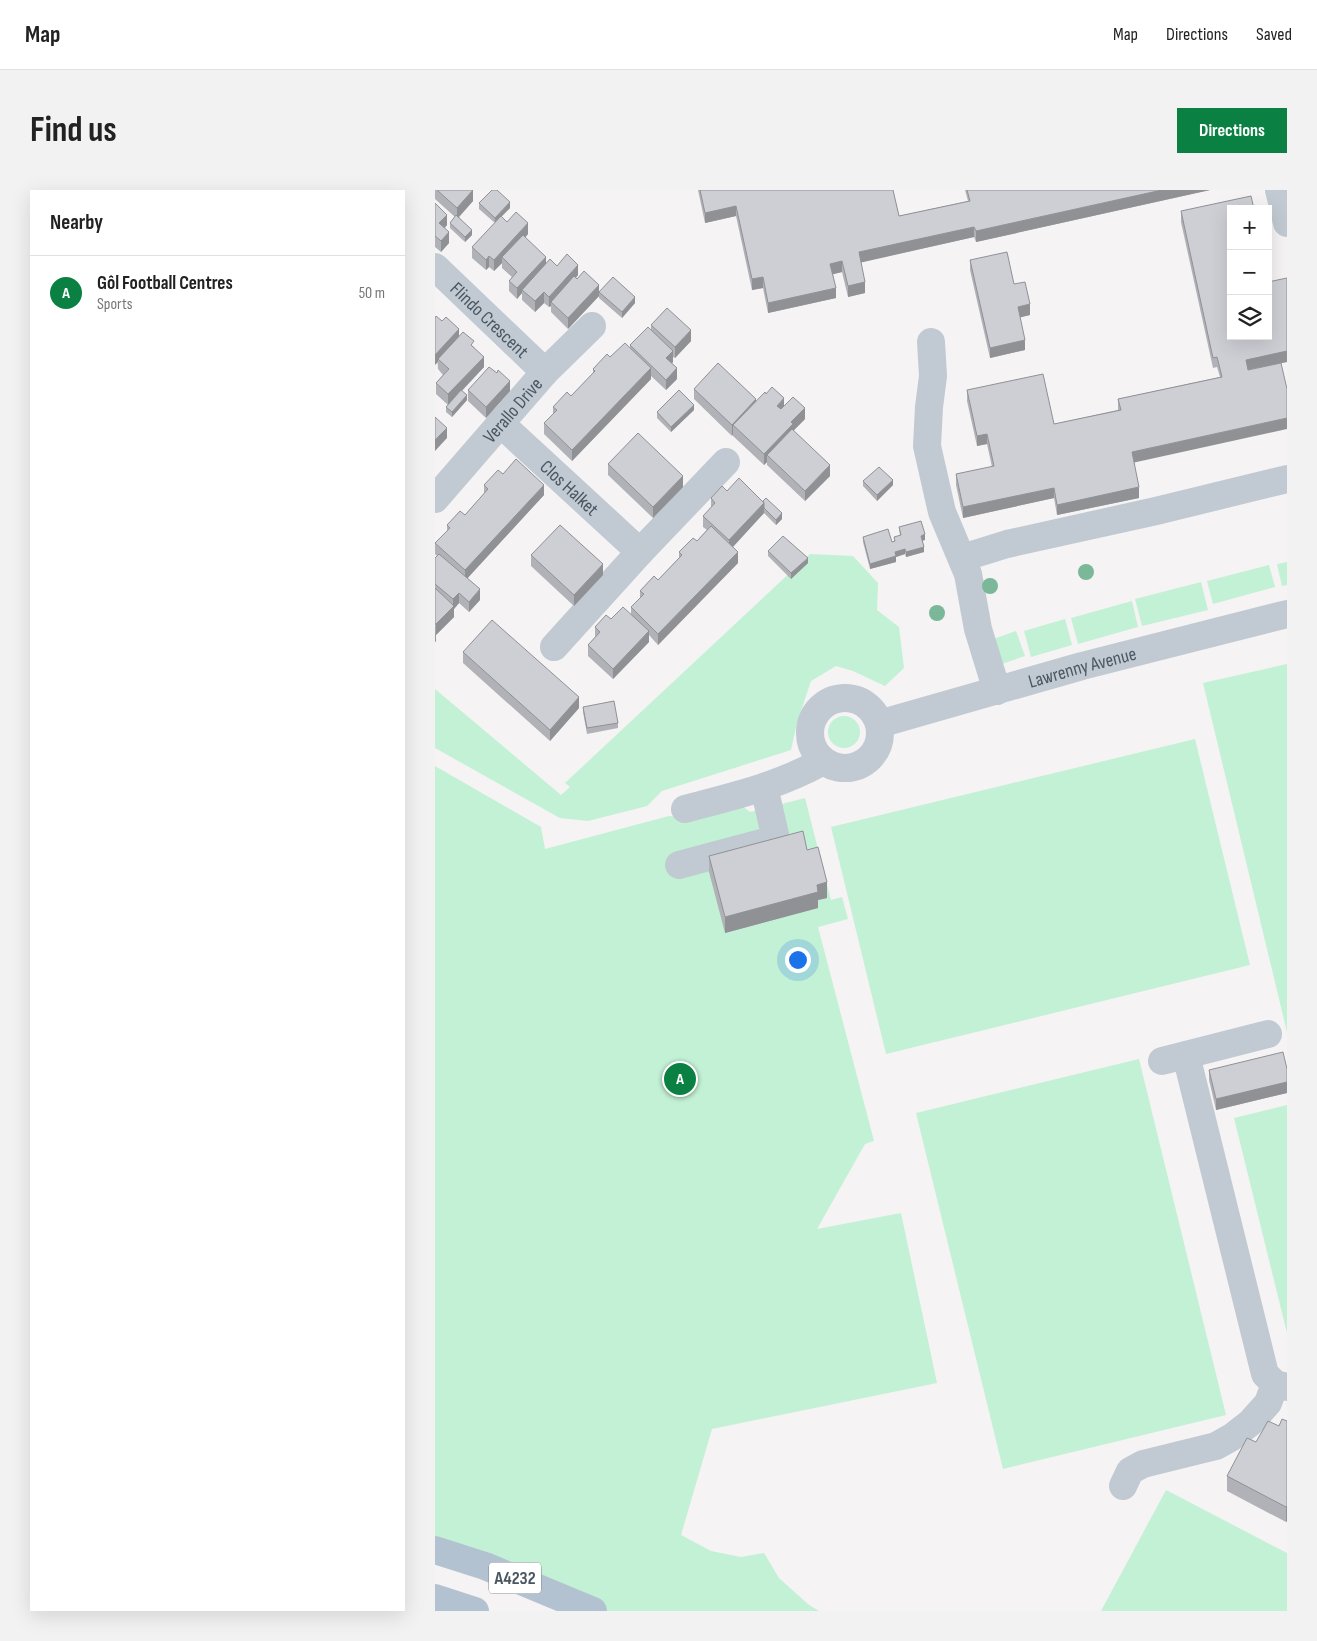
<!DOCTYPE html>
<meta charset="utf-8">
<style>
:root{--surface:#fff;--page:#f2f2f2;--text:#222;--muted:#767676;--line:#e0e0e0;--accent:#0b8043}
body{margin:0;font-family:"Sofia Sans Condensed",sans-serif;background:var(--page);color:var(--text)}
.controls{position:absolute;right:15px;top:15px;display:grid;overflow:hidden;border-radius:0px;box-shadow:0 5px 20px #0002}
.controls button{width:45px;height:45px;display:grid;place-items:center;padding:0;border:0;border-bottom:1px solid var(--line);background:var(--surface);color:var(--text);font:25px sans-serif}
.you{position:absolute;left:362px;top:769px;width:18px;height:18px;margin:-12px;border:4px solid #fff;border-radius:50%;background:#1a73e8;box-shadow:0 0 0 8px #1a73e833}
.badge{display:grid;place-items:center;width:32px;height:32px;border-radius:50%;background:var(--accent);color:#fff;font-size:16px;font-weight:700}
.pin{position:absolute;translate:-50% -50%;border:2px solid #fff;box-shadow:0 1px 5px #0006}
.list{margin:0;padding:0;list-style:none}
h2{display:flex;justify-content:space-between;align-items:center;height:65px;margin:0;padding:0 20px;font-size:21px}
h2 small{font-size:16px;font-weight:400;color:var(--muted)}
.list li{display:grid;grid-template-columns:32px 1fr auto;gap:15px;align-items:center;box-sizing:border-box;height:75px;padding:0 20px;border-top:1px solid var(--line)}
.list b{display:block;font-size:19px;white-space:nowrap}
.list p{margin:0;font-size:16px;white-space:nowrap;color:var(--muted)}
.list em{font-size:16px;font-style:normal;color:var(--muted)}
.icon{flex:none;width:28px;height:28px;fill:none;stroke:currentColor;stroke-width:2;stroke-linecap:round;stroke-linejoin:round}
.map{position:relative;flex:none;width:852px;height:1421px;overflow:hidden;border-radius:0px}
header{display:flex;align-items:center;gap:30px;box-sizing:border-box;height:70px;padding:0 25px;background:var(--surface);border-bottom:1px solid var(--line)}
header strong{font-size:24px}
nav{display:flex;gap:28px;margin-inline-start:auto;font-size:18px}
.intro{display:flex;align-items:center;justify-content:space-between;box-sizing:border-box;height:120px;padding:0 30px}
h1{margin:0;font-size:35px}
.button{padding:12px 22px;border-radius:0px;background:var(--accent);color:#fff;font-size:18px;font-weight:700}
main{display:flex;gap:30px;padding:0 30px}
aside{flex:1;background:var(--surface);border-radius:0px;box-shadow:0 5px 20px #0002}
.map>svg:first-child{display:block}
.green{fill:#c3f1d5}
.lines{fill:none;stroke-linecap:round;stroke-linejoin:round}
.minor{stroke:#c1cad2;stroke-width:28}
.major{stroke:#b3c2d1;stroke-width:28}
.tree{fill:#7bb799}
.wall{fill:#b0b2b7}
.shaded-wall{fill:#909195}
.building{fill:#cdcfd5;stroke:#909195}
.labels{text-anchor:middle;stroke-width:4.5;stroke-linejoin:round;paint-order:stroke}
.shield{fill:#fff;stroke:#808990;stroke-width:1}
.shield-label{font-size:18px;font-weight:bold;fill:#4a5661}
.street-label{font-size:19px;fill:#4a5661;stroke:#fff}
</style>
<header>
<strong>Map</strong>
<nav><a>Map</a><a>Directions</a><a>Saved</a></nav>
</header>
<div class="intro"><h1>Find us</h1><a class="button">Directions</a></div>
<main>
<aside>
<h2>Nearby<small></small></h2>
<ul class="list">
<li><span class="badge">A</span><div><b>Gôl Football Centres</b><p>Sports</p></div><em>50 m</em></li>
</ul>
</aside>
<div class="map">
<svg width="852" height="1421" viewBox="0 0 852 1421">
<rect width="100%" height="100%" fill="#f5f3f3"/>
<g class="green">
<polygon points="375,364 418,366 443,393 442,420 464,437 469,478 450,496 418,481 401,476 376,491 362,533 356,560 227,601 212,616 153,631 125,628 0,558 0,499 126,605 135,597 130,593"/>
<polygon points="852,372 852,395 847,396 842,374"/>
<polygon points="834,375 840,397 778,414 772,391"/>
<polygon points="766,392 773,420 707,436 700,409"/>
<polygon points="697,411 703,437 643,454 636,428"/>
<polygon points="630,429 637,455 596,467 589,441"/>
<polygon points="581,441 590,466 558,477 550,452"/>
<polygon points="852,474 852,842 768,493"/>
<circle cx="409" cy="542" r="16"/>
<polygon points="760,549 815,775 451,864 396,637"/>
<polygon points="0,576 106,637 110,659 234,626 249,627 305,614 315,622 370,608 396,710 407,707 413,729 383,737 439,951 430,954 382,1039 466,1023 502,1193 277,1239 246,1345 276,1361 306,1367 329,1363 344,1388 374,1415 384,1421 158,1421 0,1360"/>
<polygon points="704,869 791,1225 568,1279 481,923"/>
<polygon points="852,915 852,1143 799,928"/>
<polygon points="731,1300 852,1363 852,1421 666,1421"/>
</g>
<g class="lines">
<g class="minor">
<polyline points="844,0 852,33"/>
<path id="s1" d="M 0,77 L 110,182"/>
<polyline points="496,152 498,186 494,217 492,256 507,322 533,384 543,439 562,501"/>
<path id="s2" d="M 65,233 L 205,362"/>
<path id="s3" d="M 0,309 L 110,182 L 157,136"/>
<polyline points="527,368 572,354 721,321 852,289"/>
<polyline points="119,457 205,362 291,272"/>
<circle cx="410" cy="543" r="35"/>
<path id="s4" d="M 444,534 L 647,476 L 852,424"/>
<path d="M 250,619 C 298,606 344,596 388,571"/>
<polyline points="244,675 341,649 329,597"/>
<polyline points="751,865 830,1184 840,1194 852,1197"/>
<polyline points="727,871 833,844"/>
<polyline points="688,1296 695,1281 708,1274 781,1256 797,1247 815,1233 833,1213 840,1194"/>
</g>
<g class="major">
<polyline points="0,1360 50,1376 158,1421"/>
<polyline points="0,1408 40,1421"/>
</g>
</g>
<g class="tree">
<circle cx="651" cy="382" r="8"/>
<circle cx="555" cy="396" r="8"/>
<circle cx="502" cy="423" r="8"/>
</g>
<g class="wall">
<polygon points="0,0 38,0 38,11 24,27 37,45 30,52 15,38 15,33 20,27 0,9"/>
<polygon points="263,0 458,0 464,26 533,11 530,0 775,0 541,52 539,47 426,72 430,103 413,107 407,82 398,84 401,108 333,123 328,98 317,100 301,26 270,33"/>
<polygon points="0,13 12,35 10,38 14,53 6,62 0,57"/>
<polygon points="44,13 75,18 66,27 72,32 93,44 90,48 111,73 122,76 143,85 141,88 164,106 133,139 116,122 116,116 114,117 109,113 100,122 87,110 87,103 82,109 74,101 74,91 77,87 67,78 67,73 59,81 54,77 51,80 37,68 37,57 60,33 44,19"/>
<polygon points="746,21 796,146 852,88 852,172 813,180 699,272 704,308 622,325 619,308 528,328 521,295 521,284 557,277 552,254 542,256 532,211 532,200 619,234 683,220 683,209 785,187 782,177 778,178 746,32"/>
<polygon points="535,70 579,94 595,125 585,127 590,160 555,168 535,80"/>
<polygon points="164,102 200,113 187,128 164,108"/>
<polygon points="0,128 39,157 49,177 27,201 32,210 17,227 11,222 11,217 13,215 1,204 1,193 8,185 3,179"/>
<polygon points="216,135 256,151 240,168 238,167 238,172 237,173 242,189 231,200 216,186 216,189 137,271 109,244 109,233 118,224 118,217 136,206 158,184 158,179 175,167 195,158 195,155 216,140"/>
<polygon points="62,183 75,201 51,228 33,211 33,200"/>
<polygon points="259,199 349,217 370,229 358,241 395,286 370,311 332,275 332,272 329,275 298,246 298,244 297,246 259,209"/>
<polygon points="259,220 236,242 222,228 222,222"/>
<polygon points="173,274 248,297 218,328 173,285"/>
<polygon points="68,284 109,305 32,388 45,410 34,422 24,413 19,419 19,427 1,445 1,451 0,452 0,368 2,366 0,364 0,353 12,341 12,335 30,325 49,304 49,295"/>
<polygon points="428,291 458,295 442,311 428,296"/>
<polygon points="292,301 328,311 347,329 341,335 329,323 298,357 303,373 223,455 214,445 214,452 178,489 153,466 153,455 160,447 160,437 176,429 196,424 196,417 205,408 205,401 223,390 244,368 244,362 262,351 272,340 268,337 268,326 276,319 276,308"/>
<polygon points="464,337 490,350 487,351 489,362 471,367 470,364 461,367 461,372 435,379 428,352 428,347 457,352 459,351 459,347 465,346"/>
<polygon points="333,361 373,373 356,389 333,366"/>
<polygon points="96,365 168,385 139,416 96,376"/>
<polygon points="28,462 144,518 115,551 28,473"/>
<polygon points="148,517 183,533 183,538 152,544 148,522"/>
<polygon points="372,660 392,708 383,710 383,718 290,743 274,682 274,666"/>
<polygon points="852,879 852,903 781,920 774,890 774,880"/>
<polygon points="852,1231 852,1331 851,1332 792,1301 792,1286 844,1236"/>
</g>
<g class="shaded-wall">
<polygon points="38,0 38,11 22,29 22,18"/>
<polygon points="727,0 775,0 541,52 541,41"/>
<polygon points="75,12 75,18 60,33 60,28"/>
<polygon points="301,16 301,26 270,33 270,23"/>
<polygon points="12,25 12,35 4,43 4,33"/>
<polygon points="93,33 93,44 70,70 67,67 67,73 59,81 59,70"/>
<polygon points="539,37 539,47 424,73 424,62"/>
<polygon points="37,40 37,45 30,52 30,47"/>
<polygon points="14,42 14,53 6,62 6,51"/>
<polygon points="54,66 54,77 51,80 51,70"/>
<polygon points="111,67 111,78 87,100 87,103 82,109 82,98"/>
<polygon points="407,71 407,82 395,85 395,74"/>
<polygon points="143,75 143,85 118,114 116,112 116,116 114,117 114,107"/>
<polygon points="328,87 328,98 317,100 317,89"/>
<polygon points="430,92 430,103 413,107 413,96"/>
<polygon points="164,95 164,106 133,139 133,128"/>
<polygon points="401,98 401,108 333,123 333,113"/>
<polygon points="109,102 109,113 100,122 100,111"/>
<polygon points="200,107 200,113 187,128 187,122"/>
<polygon points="595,114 595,125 583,128 583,117"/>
<polygon points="24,139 24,150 3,169 3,172 0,175 0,165"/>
<polygon points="256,140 256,151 240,168 240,157"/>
<polygon points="590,150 590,160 555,168 555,158"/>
<polygon points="238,161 238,172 231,179 231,168"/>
<polygon points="852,161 852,172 811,180 811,170"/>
<polygon points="49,167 49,177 13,215 13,204"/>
<polygon points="216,178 216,189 137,271 137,260"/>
<polygon points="242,178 242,189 231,200 231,190"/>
<polygon points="75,191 75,201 51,228 51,217"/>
<polygon points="32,205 32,210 17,227 17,222"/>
<polygon points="349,208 349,219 342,226 342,216"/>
<polygon points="321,209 321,220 298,235 298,244 297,246 297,235"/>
<polygon points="259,215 259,220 236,242 236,237"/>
<polygon points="370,218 370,229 358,241 332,265 332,272 329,275 329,264 356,232"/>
<polygon points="852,228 852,239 697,273 697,262"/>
<polygon points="12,238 12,248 0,261 0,250"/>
<polygon points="552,244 552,254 542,256 542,246"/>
<polygon points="395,275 395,286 370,311 370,301"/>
<polygon points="248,286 248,297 218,328 218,317"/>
<polygon points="458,290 458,295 442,311 442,305"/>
<polygon points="109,295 109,305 30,391 30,380"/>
<polygon points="704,297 704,308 622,325 622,315"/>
<polygon points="619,298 619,308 528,328 528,317"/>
<polygon points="329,313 329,323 294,361 294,350"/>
<polygon points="347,323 347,329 341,335 341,330"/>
<polygon points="490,344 490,350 486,351 486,346"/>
<polygon points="489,357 489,362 471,367 471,362"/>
<polygon points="470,359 470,364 461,367 461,372 435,379 435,374 460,362"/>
<polygon points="303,362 303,373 223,455 223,444"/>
<polygon points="373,368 373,373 356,389 356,383"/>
<polygon points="168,374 168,385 139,416 139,405"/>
<polygon points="45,399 45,410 34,422 34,412"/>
<polygon points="24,403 24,413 19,419 19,427 1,445 1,451 0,452 1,434 18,416 18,409"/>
<polygon points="214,441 214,452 178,489 178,479"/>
<polygon points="144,507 144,518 115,551 115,540"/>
<polygon points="392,692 392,708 383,710 383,718 290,743 290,727 382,695"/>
<polygon points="852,892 852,903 781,920 781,909"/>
<polygon points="852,1316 852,1331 851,1332 851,1317"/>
</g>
<g class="building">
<polygon points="2,0 38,0 22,18"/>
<polygon points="57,0 62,0 75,12 60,28 44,13"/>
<polygon points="265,0 458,0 464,26 535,11 532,0 727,0 541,41 539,37 424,62 430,92 413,96 407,71 395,74 401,98 333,113 328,87 317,89 301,16 270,23"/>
<polygon points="816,6 819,19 796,19 796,146 833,146 833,92 852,88 852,161 811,170 813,180 846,173 852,199 852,228 697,262 704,297 622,315 619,298 528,317 521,284 559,276 552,244 542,246 532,200 608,184 619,234 686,220 683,209 787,187 782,167 778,168 746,21"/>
<polygon points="0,13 12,25 4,33 14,42 6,51 0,46"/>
<polygon points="81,22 93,33 59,70 54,66 51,70 37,57 66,26 72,32"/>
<polygon points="21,25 37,40 30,47 15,33"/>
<polygon points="88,45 111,67 82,98 74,91 82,82 67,67"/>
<polygon points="572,62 579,94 590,92 595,114 583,117 590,150 555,158 535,70"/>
<polygon points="132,64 143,75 114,107 109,102 100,111 87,100 115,69 122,76"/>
<polygon points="149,81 164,95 133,128 116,112 139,86 142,89"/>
<polygon points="178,87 200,107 187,122 164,102"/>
<polygon points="232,118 256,140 240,157 216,135"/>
<polygon points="1,126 7,131 11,127 24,139 0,165 0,128"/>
<polygon points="213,137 238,161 231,168 242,178 231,190 195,155"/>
<polygon points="28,142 39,151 36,155 49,167 13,204 1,193 14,179 3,169"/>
<polygon points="190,153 216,178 137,260 109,233 122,220 118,217 132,202 136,206 160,181 158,179 172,164 175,167"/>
<polygon points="283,173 321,209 297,235 259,199"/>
<polygon points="54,177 62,183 63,180 75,191 51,217 33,200"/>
<polygon points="337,197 349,208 342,216 346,219 358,207 370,218 356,232 358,234 329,264 298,235 330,202 331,204"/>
<polygon points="26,200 32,205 17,222 11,217"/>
<polygon points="244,200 259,215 236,237 222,222"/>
<polygon points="0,227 12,238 0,250"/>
<polygon points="357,239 395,275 370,301 332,265"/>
<polygon points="203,243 248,286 218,317 173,274"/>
<polygon points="81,269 109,295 30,380 0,353 15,338 12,335 25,321 30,325 53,299 49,295 63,280 68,284"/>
<polygon points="444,277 458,290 442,305 428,291"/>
<polygon points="304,288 329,313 294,350 268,326 280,313 276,308 287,296 292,301"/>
<polygon points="331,308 347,323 341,330 329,318 329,313 328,311"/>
<polygon points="486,331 490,344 486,346 489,357 471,362 470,359 460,362 461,366 435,374 428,347 453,339 457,352 460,351 459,347 466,345 464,337"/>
<polygon points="125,335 168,374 139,405 96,365"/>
<polygon points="276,336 303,362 223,444 196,417 209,404 205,401 219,386 223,390 247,365 244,362 258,348 262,351"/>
<polygon points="348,346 373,368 356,383 333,361"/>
<polygon points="4,364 45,399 34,412 24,403 18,409 0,394 0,368"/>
<polygon points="0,398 19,416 1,434 0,434"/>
<polygon points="188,417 214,441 178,479 153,455 165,442 160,437 171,425 176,429"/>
<polygon points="57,430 144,507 115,540 28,462"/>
<polygon points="179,511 183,533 152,538 148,517"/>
<polygon points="368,641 372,660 383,657 392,692 382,695 383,702 290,727 274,666"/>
<polygon points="848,862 852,879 852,892 781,909 774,880"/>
<polygon points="847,1229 852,1231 852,1316 851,1317 792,1286 812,1248 821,1252 833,1231 844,1236"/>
</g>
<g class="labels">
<rect class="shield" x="54" y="1372.5" width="52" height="31" rx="4"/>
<g class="shield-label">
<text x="80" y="1394">A4232</text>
</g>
<g class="street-label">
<text dy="7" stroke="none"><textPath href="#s1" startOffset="76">Flindo Crescent</textPath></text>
<text dy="7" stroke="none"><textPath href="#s3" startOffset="118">Verallo Drive</textPath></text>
<text dy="7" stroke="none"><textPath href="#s2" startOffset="95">Clos Halket</textPath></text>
<text dy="7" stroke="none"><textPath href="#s4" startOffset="211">Lawrenny Avenue</textPath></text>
</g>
</g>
</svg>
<div class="controls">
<button>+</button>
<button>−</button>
<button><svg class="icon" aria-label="layers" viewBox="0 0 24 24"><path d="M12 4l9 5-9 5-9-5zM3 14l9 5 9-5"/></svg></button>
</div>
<div class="you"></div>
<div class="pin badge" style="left:245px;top:889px">A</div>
</div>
</main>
